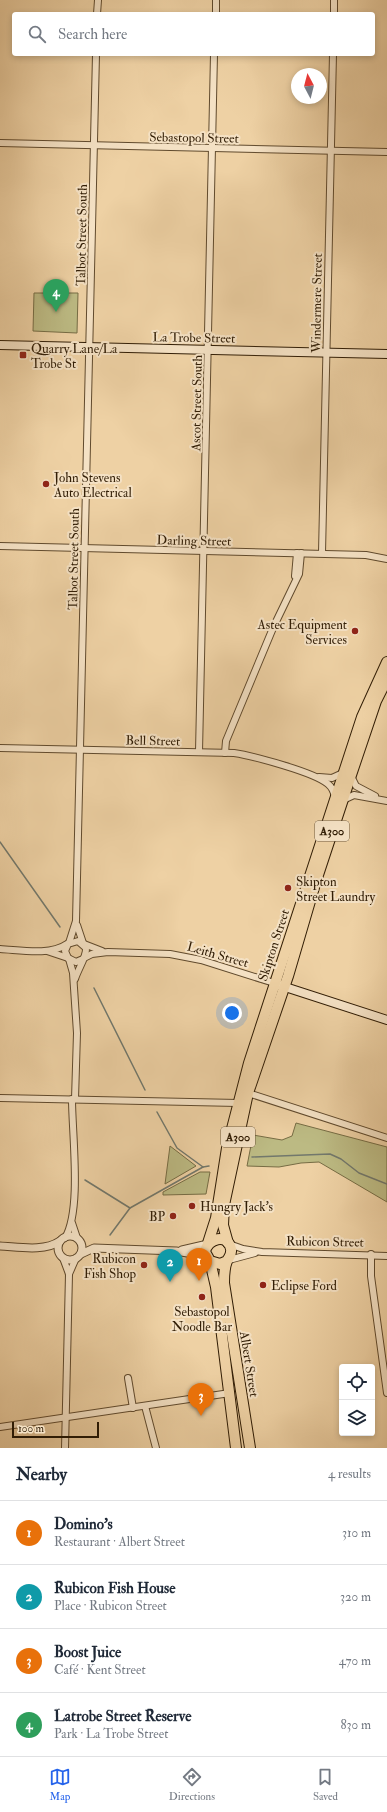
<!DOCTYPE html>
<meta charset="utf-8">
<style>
:root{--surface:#fff;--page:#f6f6f7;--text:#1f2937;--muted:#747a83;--line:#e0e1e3;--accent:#2563eb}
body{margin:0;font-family:"IM FELL Double Pica",serif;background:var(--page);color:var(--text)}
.controls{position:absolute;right:12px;bottom:12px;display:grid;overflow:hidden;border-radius:4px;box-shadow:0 2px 6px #0003}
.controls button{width:36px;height:36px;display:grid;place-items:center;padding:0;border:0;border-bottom:1px solid var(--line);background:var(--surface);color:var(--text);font:20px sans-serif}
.compass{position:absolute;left:291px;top:68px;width:36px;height:36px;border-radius:50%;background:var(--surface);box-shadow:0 2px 6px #0003;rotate:353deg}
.scale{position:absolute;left:12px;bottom:10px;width:87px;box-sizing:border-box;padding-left:4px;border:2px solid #311d05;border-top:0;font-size:11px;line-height:14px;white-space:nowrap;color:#311d05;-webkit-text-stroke:3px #f4e1c4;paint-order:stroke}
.you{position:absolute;left:232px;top:1013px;width:14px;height:14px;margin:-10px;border:3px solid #fff;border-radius:50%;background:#1a73e8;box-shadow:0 0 0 6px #1a73e833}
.badge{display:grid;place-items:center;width:26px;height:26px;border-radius:50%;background:var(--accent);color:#fff;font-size:13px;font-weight:700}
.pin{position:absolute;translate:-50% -33px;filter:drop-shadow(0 1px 2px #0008)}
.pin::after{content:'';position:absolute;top:21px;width:14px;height:12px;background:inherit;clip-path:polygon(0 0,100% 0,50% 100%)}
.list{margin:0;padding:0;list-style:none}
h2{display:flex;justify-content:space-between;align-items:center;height:52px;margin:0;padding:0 16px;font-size:17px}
h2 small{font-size:13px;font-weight:400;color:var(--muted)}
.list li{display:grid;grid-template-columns:26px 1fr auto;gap:12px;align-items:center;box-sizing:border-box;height:64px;padding:0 16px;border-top:1px solid var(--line)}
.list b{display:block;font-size:15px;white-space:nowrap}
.list p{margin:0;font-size:13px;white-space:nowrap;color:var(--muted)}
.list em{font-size:13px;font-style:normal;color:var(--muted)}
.icon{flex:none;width:22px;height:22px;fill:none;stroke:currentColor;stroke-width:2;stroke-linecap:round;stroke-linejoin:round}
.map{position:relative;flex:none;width:387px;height:1448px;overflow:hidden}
.search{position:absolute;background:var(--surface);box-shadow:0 2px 6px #0003;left:12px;right:12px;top:12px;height:44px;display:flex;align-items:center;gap:10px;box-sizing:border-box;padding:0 14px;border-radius:4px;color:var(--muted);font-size:15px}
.sheet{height:308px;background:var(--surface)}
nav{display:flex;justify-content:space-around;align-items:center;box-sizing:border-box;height:56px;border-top:1px solid var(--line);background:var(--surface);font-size:11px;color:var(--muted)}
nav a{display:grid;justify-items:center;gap:2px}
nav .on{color:var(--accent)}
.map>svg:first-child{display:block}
.green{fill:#bcba83;stroke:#766c44}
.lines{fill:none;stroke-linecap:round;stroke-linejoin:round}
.stream{stroke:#72786c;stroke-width:1.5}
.minor-casing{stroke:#604a2d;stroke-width:8}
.tertiary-casing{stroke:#604a2d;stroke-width:9}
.secondary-casing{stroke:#311d05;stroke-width:10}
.trunk-casing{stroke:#311d05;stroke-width:12}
.minor{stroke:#f4e1c4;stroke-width:6}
.tertiary{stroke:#f4e1c4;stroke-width:7}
.secondary{stroke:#f4e1c4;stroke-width:8}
.trunk{stroke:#eed1a4;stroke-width:10}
.poi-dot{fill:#8f2418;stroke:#f4e1c4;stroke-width:1.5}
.labels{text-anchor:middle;stroke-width:4;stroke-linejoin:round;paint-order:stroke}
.shield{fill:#f4e1c4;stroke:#6c583e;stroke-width:1}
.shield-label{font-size:12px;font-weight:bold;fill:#311d05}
.street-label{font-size:13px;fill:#311d05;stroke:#f4e1c4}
.poi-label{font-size:13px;fill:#311d05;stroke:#f4e1c4;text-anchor:start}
</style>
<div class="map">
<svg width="387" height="1448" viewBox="0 0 387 1448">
<rect width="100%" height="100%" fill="#eed1a4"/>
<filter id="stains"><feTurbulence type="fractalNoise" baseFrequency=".005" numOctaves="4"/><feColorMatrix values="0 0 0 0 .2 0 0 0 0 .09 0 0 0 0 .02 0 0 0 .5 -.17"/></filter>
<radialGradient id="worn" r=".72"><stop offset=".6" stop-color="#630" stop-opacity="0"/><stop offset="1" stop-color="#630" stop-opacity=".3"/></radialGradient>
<g class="green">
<polygon points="34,293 78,293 77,333 33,331"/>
<polygon points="296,1123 387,1147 387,1202 319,1162 301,1163 279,1167 247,1166 253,1135 282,1140 292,1136"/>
<polygon points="170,1146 196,1166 165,1184"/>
<polygon points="200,1172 210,1172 206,1194 163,1195 163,1192"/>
</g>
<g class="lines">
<g class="stream">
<polyline points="0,842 60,927"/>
<polyline points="94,988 145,1090"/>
<polyline points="157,1112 177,1148 203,1167 209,1166"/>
<polyline points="252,1157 330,1154 341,1159 359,1173 387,1184"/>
<polyline points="85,1180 130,1208"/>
<polyline points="110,1235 130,1208 203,1167"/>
</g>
<defs>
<g id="minor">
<polyline points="97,14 98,0"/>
<polyline points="216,14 216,0"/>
<polyline points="334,14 334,0"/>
<polyline points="0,143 387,152"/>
<polyline points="0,546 366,555 387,559"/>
<polyline points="322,553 333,54"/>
<polyline points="295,576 297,553"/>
<path d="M 0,748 L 234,753 C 253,756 314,772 328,784 C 332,787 334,792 335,797"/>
<polyline points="199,752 214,54"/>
<polyline points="225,753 226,741 273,628 299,574 301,553"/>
<polyline points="351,776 356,786 375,796"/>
<polyline points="319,777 332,778 343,773"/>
<polyline points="343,800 354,795 387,801"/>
<polyline points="77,925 83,943"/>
<polyline points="69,943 76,921 96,54"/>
<polyline points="84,944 102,951"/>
<path d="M 0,949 C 20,950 50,956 67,944"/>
<polyline points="47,951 68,958"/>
<polyline points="84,958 92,954 108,952 170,954 201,960 274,983"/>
<polyline points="69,959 73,973 77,1033 75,1099"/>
<path d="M 75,979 C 78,969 87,956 86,948 L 78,941 L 68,944 L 65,951 L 68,958 L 76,962 L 83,959"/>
<polyline points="248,1093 387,1138"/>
<polyline points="0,1098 238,1103"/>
<polyline points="72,1223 77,1238"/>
<path d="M 65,1238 C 82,1210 72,1134 72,1099"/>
<polyline points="229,1244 243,1249 262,1252 387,1256"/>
<polyline points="371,1254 371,1276 387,1393"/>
<polyline points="63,1258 69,1274 65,1448"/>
<polyline points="229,1260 255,1253"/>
<polyline points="69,1274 76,1258"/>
<polyline points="128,1378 133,1408"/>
<polyline points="145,1406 156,1448"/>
<polyline points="0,1427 230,1393"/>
</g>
<g id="tertiary">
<circle cx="70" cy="1248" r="12"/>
<path d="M 0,1246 C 19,1247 44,1252 60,1241"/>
<polyline points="182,1250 208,1244"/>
<polyline points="81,1254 94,1248 176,1251 193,1254 209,1261"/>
</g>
<g id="secondary">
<polyline points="0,345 387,354"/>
<polyline points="279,985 387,1020"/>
</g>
<g id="trunk">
<polyline points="208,1243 216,1218 227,1148 249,1063 362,717 387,662"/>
<polyline points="228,1243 223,1225 224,1205 248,1093 288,976 315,884 351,775 376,701 387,679"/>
<polyline points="210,1261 216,1287 236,1448"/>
<path d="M 227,1261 L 220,1264 L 210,1261 L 205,1252 C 207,1238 228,1233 231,1249 C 232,1255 229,1257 227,1261 C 224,1268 224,1276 224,1283 L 250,1448"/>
</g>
</defs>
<use href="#minor" class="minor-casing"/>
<use href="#tertiary" class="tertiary-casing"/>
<use href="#secondary" class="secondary-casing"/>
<use href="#trunk" class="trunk-casing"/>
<use href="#minor" class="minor"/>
<use href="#tertiary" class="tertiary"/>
<use href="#secondary" class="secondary"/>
<use href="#trunk" class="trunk"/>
</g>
<g class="poi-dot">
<rect x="19" y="351" width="8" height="8" rx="2"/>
<circle cx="46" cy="484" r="4"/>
<circle cx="355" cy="631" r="4"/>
<circle cx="288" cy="888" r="4"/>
<circle cx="192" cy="1206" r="4"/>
<circle cx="173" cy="1216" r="4"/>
<circle cx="144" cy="1265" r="4"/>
<circle cx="263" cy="1285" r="4"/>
<circle cx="202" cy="1297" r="4"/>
</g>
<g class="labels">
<g class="shield">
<rect x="315" y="821" width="34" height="20" rx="3"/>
<rect x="221" y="1127" width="34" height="20" rx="3"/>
</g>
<g class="shield-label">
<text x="332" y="835">A300</text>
<text x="238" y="1141">A300</text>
</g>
<g class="street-label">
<text transform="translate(194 137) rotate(1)" y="5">Sebastopol Street</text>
<text transform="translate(81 235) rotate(-89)" y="5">Talbot Street South</text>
<text transform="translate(316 303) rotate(-89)" y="5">Windermere Street</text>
<text transform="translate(194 337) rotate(1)" y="5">La Trobe Street</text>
<text transform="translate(196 403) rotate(-89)" y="5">Ascot Street South</text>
<text transform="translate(194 540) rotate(1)" y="5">Darling Street</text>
<text transform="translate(73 559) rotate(-89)" y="5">Talbot Street South</text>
<text transform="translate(153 740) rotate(1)" y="5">Bell Street</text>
<text transform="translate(273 945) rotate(-72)" y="5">Skipton Street</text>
<text transform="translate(218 954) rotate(16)" y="5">Leith Street</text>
<text transform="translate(325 1241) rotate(1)" y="5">Rubicon Street</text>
<text transform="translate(250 1364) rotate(81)" y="5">Albert Street</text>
</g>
<g class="poi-label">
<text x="31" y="353">Quarry Lane/La<tspan x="31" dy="15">Trobe St</tspan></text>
<text x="54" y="482">John Stevens<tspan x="54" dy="15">Auto Electrical</tspan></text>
<text x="347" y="629" text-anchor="end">Astec Equipment<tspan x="347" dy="15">Services</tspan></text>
<text x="296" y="886">Skipton<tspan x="296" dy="15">Street Laundry</tspan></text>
<text x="200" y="1211">Hungry Jack's</text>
<text x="165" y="1221" text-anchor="end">BP</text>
<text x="136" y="1263" text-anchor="end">Rubicon<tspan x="136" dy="15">Fish Shop</tspan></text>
<text x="271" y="1290">Eclipse Ford</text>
<text x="202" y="1316" text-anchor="middle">Sebastopol<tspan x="202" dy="15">Noodle Bar</tspan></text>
</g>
</g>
<rect width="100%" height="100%" filter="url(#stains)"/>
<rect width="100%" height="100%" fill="url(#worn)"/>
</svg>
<div class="controls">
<button><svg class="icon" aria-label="locate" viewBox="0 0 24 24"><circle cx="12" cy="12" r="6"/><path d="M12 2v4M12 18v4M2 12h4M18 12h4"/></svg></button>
<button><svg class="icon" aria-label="layers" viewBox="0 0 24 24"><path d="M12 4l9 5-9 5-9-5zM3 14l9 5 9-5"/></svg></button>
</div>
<svg class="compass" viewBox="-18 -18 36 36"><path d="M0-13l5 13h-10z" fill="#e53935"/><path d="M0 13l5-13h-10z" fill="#747a83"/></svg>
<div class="scale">100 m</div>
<div class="you"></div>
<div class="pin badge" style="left:199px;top:1281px;background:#e8710a">1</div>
<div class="pin badge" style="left:170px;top:1282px;background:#0f9aa8">2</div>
<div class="pin badge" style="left:201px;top:1416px;background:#e8710a">3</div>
<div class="pin badge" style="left:56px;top:312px;background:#2e9e5b">4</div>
<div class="search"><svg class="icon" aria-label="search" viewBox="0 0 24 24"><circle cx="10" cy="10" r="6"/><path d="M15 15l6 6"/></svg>Search here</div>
</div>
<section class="sheet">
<h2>Nearby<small>4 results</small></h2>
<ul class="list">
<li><span class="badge" style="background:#e8710a">1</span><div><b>Domino's</b><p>Restaurant · Albert Street</p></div><em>310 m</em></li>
<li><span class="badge" style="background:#0f9aa8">2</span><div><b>Rubicon Fish House</b><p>Place · Rubicon Street</p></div><em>320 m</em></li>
<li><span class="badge" style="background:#e8710a">3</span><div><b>Boost Juice</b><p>Café · Kent Street</p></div><em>470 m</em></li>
<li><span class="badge" style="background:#2e9e5b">4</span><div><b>Latrobe Street Reserve</b><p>Park · La Trobe Street</p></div><em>830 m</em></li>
</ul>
</section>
<nav>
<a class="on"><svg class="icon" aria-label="map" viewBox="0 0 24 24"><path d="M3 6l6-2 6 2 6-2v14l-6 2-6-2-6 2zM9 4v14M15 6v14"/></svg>Map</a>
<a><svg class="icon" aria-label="directions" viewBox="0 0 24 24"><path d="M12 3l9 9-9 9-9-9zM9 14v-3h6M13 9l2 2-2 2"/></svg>Directions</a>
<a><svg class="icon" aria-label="saved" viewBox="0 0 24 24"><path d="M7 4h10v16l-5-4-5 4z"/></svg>Saved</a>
</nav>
